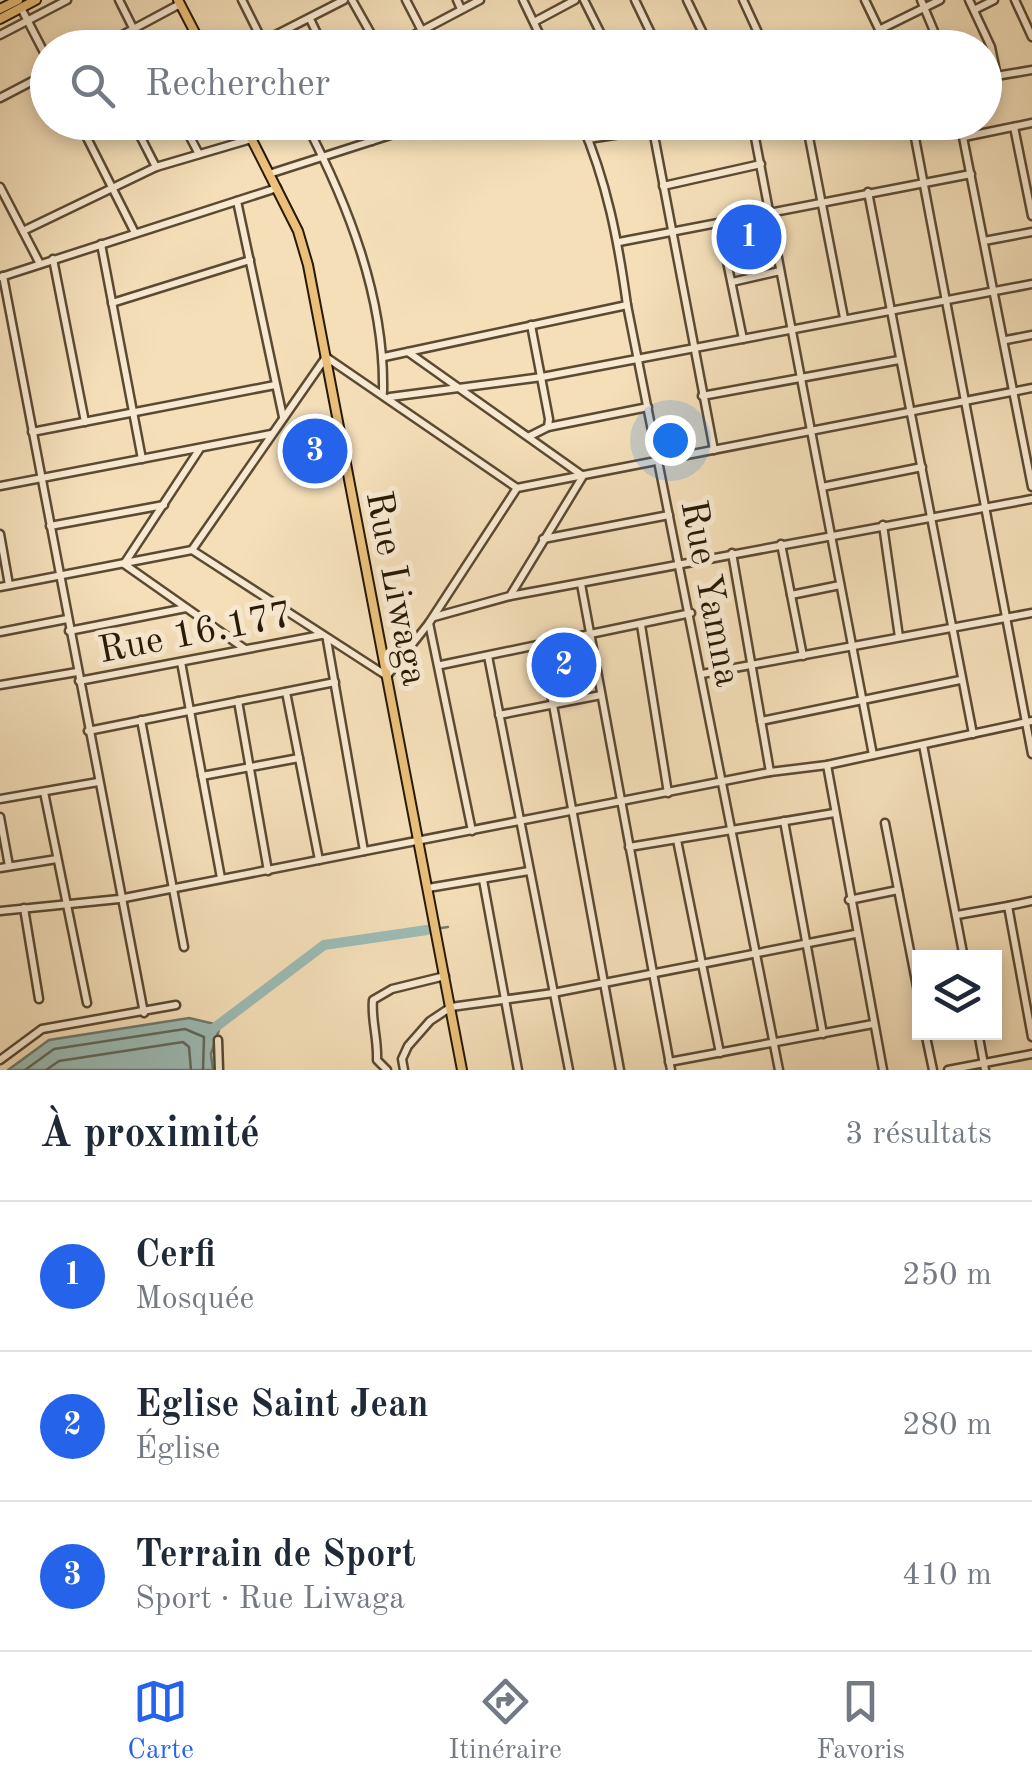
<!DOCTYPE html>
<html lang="fr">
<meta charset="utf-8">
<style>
:root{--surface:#fff;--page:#f6f6f7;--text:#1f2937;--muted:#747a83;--line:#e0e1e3;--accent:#2563eb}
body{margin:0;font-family:"Old Standard TT",serif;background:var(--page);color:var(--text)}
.controls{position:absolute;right:30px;bottom:30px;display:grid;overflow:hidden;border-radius:0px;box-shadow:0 5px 15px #0003}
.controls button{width:90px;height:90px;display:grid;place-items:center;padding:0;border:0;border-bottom:2px solid var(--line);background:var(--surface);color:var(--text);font:50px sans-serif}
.you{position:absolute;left:670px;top:440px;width:35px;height:35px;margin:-25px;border:8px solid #fff;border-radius:50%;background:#1a73e8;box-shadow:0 0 0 15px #1a73e833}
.badge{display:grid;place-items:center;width:65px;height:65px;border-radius:50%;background:var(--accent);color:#fff;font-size:32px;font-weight:700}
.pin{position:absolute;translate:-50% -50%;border:5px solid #fff;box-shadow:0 2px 10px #0006}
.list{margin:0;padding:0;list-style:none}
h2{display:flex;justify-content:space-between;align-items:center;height:130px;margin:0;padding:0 40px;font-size:42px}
h2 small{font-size:32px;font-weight:400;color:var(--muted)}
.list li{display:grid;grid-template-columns:65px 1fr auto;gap:30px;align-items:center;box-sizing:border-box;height:150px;padding:0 40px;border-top:2px solid var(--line)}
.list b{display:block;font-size:38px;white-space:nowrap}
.list p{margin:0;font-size:32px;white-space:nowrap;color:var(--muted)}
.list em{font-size:32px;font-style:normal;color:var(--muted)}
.icon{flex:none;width:55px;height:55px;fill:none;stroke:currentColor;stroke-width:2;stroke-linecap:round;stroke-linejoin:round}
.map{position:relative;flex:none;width:1032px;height:1070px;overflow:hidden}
.search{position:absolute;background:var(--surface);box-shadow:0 5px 15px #0003;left:30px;right:30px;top:30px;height:110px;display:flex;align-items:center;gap:25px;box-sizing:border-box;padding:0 35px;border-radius:55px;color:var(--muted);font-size:38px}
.sheet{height:580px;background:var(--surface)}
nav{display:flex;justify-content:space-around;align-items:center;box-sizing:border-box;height:140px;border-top:2px solid var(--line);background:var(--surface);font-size:28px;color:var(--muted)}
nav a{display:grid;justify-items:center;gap:5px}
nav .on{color:var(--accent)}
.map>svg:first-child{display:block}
.green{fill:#c4bf8a;stroke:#766c48;stroke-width:2.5}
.water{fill:#9cbcb5;stroke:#6e7b6f;stroke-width:2.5}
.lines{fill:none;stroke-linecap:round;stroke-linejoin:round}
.shore{stroke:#626a5d;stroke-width:2.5}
.stream{stroke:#6e7b6f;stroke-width:2.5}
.river{stroke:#9cbcb5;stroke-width:10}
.minor-casing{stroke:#5b4a32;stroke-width:11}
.major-casing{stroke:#281905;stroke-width:12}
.minor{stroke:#f8ead2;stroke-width:6}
.major{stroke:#eac07c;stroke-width:8}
.labels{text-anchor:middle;stroke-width:10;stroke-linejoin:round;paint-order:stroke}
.street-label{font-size:38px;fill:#281905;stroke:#f8ead2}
</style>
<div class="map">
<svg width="1032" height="1070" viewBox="0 0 1032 1070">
<rect width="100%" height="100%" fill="#f4dfb9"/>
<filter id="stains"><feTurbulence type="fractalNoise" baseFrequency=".002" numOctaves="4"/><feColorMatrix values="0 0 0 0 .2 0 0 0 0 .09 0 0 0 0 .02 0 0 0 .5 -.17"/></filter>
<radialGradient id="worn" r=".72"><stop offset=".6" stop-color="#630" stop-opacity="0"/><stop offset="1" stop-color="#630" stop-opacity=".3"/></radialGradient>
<polygon class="green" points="321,423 331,476 309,480 299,427"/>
<polygon class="water" points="189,1018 215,1024 219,1030 211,1054 213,1070 8,1070 49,1040"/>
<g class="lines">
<g class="shore">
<polyline points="25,1070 54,1049 185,1029 204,1037 203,1070"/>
<polyline points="46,1070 59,1061 183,1042 189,1047 191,1070"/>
</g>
<polyline class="stream" points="441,928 448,927"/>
<polyline class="river" points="209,1032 324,945 427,930"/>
<defs>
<g id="minor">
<polyline points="119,0 143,48"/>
<polyline points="242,0 266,48"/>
<polyline points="352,0 379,48"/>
<polyline points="406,0 422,31"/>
<polyline points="457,0 461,9"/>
<polyline points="523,0 546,48"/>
<polyline points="584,0 608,48"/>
<polyline points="635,0 658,48"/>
<polyline points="687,0 710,48"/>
<polyline points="743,0 765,48"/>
<polyline points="865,0 888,48"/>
<polyline points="921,0 941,48"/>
<polyline points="969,0 991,47 997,76"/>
<polyline points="1015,0 1032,37"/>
<polyline points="21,8 48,60"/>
<polyline points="974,10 994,0"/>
<polyline points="310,19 324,48"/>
<polyline points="534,22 575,0"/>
<polyline points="879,30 940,0"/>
<polyline points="0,35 67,0"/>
<polyline points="98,48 180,4"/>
<polyline points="250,48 344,0"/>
<polyline points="389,48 480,0"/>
<polyline points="984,78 1032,70"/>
<polyline points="0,98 48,73"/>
<polyline points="79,122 134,231"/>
<polyline points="133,122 156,167"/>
<polyline points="182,122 199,154"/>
<path d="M 305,122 C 348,204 385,298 383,392"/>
<polyline points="363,122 372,141"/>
<path d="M 581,122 C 607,182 618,240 627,305 L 779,1070"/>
<polyline points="752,122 873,755"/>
<polyline points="806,122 844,318"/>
<polyline points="912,122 1032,754"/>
<polyline points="960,122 1032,487"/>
<polyline points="1014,127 1032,216"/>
<polyline points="653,130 714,450"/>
<polyline points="964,137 1032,123"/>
<polyline points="588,139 699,122"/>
<polyline points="269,174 431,122"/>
<polyline points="663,186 761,164"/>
<polyline points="0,187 40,264"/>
<polyline points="868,192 973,734"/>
<polyline points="237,201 283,417"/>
<polyline points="719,223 743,339"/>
<polyline points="23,231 156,167 251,139"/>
<polyline points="984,241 1032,232"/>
<polyline points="619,242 971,174"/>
<polyline points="101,244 142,459"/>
<polyline points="53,259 85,422"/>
<polyline points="3,276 144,1013"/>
<polyline points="1,277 277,188"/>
<polyline points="732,282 780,271"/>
<polyline points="112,303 250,260"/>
<polyline points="1006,340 1032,335"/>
<polyline points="408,352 583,476 510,596 434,617"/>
<polyline points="384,357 627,305"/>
<polyline points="702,396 899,360"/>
<polyline points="390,397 542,377 1032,284"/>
<polyline points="548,427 648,407"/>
<polyline points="32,432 275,385"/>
<polyline points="530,436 548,427 549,419 531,325"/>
<polyline points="199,450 124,564 245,649"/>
<polyline points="0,486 271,434"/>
<polyline points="822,487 922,467"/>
<polyline points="883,525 899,637"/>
<polyline points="50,526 164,505"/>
<polyline points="0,534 9,585"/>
<polyline points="543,539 669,515"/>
<polyline points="781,544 803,656"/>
<polyline points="192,550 387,676 429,623 517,488 1032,388"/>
<polyline points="192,550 326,357 517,488"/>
<polyline points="732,553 770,772"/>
<polyline points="581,584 671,1070"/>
<polyline points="0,587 192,550"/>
<polyline points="791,595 840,585"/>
<polyline points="510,596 1032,499"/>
<polyline points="429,623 472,831"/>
<polyline points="641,625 668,793"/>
<polyline points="69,631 186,608"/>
<polyline points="0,632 67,619"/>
<polyline points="327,640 364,851"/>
<polyline points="542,645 620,1070"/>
<polyline points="488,656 569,1070"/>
<polyline points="181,662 221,878"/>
<polyline points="441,665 691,613"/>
<polyline points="702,674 1032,613"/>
<polyline points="79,681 321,635"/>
<polyline points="0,685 77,672"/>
<polyline points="286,692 319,860"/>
<polyline points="238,701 268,871"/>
<polyline points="499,715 601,695"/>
<polyline points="141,720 184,947"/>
<polyline points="761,721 960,680"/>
<polyline points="88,731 335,682"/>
<polyline points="923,745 964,958"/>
<polyline points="827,765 883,1070"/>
<polyline points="202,776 299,758"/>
<polyline points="44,792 87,1003"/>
<polyline points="0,799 98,782"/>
<polyline points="0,817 9,866"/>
<polyline points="784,821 823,1034"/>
<polyline points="885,823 920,1002"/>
<polyline points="677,840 720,1053"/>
<polyline points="629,847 834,813"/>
<polyline points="0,868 57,859"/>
<polyline points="483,880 518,1070"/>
<polyline points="428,888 529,871"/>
<polyline points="849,900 898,890"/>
<polyline points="1008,906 1032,901"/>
<polyline points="24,908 39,999"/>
<polyline points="0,911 119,899 770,772 827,765 1032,721"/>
<polyline points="957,915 1008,906 1032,1037"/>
<polyline points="925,1032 933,1070"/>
<polyline points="978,1032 985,1070"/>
<polyline points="218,1040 219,1070"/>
<polyline points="0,1060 42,1029 176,1005"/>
<polyline points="669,1062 873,1024"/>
<path d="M 387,1070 L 377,1060 C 378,1038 371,1020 373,1000 L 392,989 L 445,976"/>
<polyline points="404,1070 402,1059 408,1046 430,1021 451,1007 553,993 855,934"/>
<polyline points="948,1070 1032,1054"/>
</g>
<g id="major">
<polyline points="178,0 203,48"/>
<polyline points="0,9 18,0"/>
<polyline points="0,19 36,0"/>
<polyline points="243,122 298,231 308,265 462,1070"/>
</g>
</defs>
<use href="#minor" class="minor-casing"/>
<use href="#major" class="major-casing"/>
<use href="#minor" class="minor"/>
<use href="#major" class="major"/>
</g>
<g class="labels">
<g class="street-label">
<text transform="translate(398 588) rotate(79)" y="13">Rue Liwaga</text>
<text transform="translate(712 593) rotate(79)" y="13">Rue Yamna</text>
<text transform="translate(195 631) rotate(-11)" y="13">Rue 16.177</text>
</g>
</g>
<rect width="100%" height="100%" filter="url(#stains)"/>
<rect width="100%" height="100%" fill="url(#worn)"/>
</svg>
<div class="controls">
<button><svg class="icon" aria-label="layers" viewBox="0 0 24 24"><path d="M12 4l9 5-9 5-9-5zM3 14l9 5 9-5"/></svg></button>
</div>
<div class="you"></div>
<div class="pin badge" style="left:749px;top:237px">1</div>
<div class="pin badge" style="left:564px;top:665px">2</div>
<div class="pin badge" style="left:315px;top:451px">3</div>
<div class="search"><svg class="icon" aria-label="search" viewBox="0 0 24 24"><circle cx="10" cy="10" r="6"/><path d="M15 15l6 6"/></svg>Rechercher</div>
</div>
<section class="sheet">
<h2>À proximité<small>3 résultats</small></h2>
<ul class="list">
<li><span class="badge">1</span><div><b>Cerfi</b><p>Mosquée</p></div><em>250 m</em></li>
<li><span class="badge">2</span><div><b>Eglise Saint Jean</b><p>Église</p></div><em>280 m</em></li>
<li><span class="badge">3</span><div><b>Terrain de Sport</b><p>Sport · Rue Liwaga</p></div><em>410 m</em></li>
</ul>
</section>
<nav>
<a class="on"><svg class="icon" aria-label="map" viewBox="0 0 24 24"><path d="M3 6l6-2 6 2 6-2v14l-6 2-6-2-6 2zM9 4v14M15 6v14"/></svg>Carte</a>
<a><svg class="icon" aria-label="directions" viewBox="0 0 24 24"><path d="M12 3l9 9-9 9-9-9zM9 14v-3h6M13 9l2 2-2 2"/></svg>Itinéraire</a>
<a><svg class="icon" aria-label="saved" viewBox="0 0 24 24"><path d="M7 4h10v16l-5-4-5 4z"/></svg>Favoris</a>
</nav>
